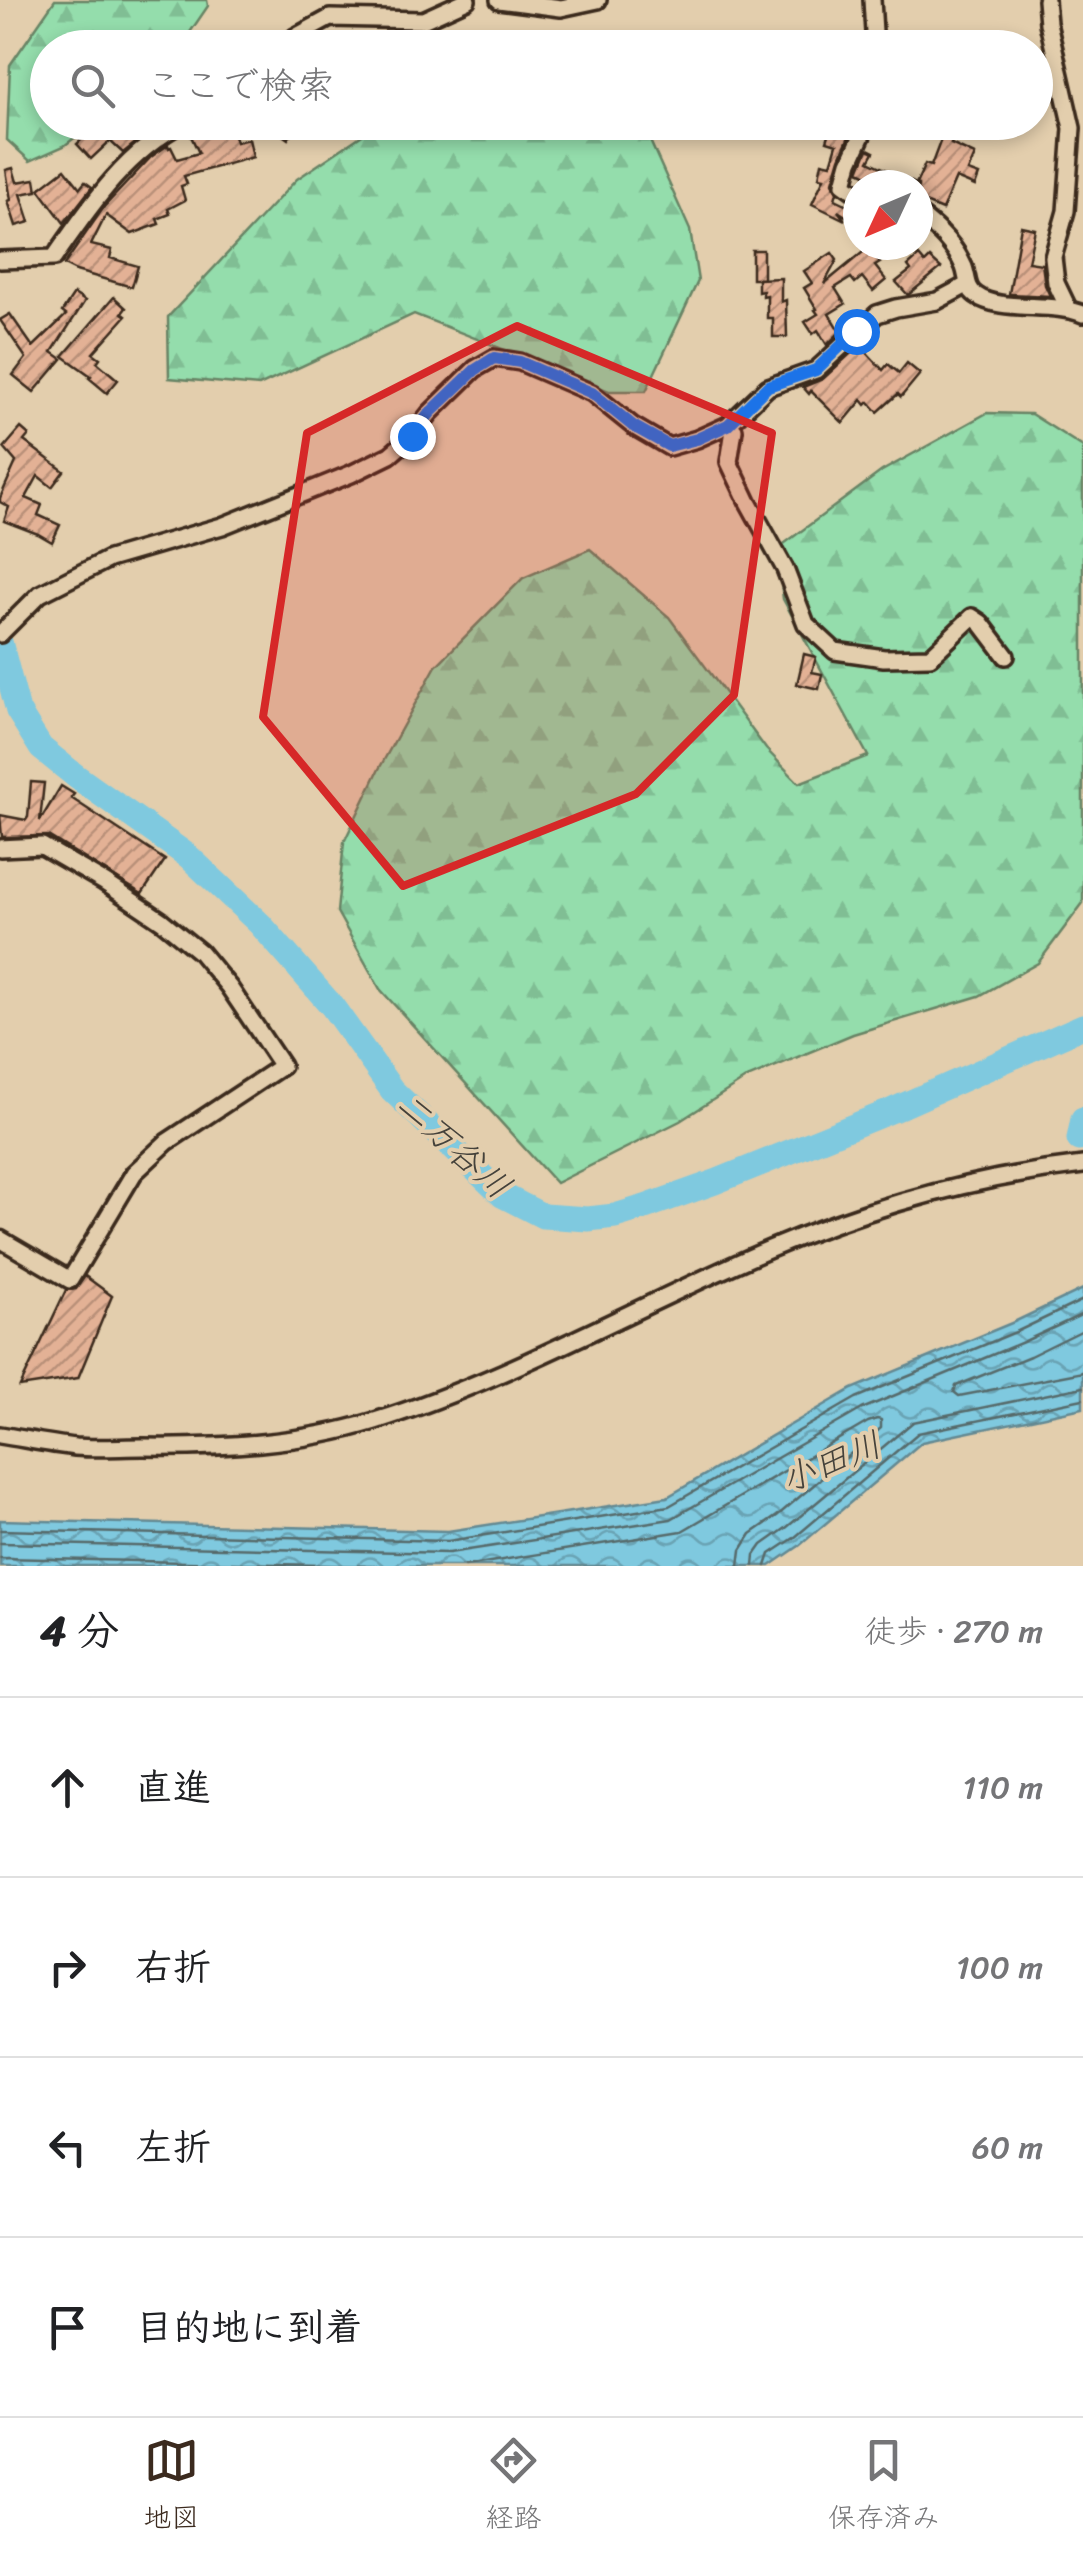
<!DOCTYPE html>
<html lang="ja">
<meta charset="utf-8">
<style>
:root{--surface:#fff;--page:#f6f6f6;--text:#202124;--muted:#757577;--line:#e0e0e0;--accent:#3b2a1e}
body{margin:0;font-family:Sriracha,"Klee One",sans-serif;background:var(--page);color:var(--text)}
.compass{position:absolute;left:843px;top:170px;width:90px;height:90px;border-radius:50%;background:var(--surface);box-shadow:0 5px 15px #0003;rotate:226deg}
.stop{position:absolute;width:30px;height:30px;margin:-22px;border:8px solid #1a73e8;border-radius:50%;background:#fff}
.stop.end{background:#1a73e8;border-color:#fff;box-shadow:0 2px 10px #0008}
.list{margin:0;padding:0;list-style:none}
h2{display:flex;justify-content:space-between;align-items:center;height:130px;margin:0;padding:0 40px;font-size:42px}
h2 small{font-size:32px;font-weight:400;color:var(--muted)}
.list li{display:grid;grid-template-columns:65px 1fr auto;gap:30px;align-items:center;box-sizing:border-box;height:180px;padding:0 40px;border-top:2px solid var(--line)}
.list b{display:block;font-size:38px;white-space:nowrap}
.list em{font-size:32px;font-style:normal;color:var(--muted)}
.icon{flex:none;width:55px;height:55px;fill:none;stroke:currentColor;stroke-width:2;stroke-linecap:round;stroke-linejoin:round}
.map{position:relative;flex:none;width:1083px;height:1566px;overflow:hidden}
.search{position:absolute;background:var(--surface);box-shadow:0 5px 15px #0003;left:30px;right:30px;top:30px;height:110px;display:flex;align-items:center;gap:25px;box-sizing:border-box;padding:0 35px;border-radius:55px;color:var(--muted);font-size:38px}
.sheet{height:850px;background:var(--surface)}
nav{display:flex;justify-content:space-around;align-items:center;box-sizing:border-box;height:140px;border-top:2px solid var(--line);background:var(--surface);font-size:28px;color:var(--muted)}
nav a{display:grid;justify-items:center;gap:5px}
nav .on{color:var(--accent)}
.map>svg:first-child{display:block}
.forest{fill:url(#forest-firs);stroke:#688465;stroke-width:2.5}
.water{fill:url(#water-waves);stroke:#648992;stroke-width:2.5}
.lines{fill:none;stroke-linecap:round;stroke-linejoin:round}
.shore{stroke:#566a6b;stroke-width:2.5}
.river{stroke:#7fc9df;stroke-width:25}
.building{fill:url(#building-hatch);stroke:#3b2a1e;stroke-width:2.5}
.street-casing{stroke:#3b2a1e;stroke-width:22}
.street{stroke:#e3cead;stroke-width:15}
.route{stroke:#1a73e8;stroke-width:12}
.marked{fill:#d62828;fill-opacity:0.2;stroke:#d62828;stroke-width:8;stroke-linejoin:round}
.labels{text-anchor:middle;stroke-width:8;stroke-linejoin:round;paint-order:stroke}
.water-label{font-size:35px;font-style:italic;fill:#45423b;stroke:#e3cead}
</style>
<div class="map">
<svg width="1083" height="1566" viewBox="0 0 1083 1566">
<defs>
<pattern id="forest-firs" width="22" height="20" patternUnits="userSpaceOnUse" patternTransform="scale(2.5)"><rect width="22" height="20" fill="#94ddac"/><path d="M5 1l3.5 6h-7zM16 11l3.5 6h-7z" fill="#80be94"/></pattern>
<pattern id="water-waves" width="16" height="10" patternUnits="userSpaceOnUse" patternTransform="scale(2.5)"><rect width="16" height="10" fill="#7fc9df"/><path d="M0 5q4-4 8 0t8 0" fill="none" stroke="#69a3b4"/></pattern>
<pattern id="building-hatch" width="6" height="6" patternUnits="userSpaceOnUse" patternTransform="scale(2.5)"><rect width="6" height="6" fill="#e3b195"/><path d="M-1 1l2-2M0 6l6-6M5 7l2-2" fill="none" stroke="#b99079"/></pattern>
</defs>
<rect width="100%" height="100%" fill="#e3cead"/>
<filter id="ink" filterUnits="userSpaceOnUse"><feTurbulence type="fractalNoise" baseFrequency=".01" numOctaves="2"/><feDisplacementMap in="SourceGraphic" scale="20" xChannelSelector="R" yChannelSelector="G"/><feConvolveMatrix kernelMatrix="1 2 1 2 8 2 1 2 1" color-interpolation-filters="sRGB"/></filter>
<g filter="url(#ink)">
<g class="forest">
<polygon points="55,0 207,0 208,6 180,47 48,48 48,122 94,123 64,146 30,161 7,140 10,65"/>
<polygon points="380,123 636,123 647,134 690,230 698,281 646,391 609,391 414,314 259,386 169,378 168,317 297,179"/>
<polygon points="987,413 1031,414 1083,447 1083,903 1038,963 979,996 853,1034 747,1078 680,1121 556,1183 380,989 337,912 344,842 379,769 436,666 523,578 590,549 669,617 766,749 799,783 868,756 783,599 777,549 882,471"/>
</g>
<polygon class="water" points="1083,1289 1083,1408 922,1442 799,1546 770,1566 0,1566 0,1520 448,1531 667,1497 852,1389 1014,1322"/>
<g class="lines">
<g class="shore">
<polyline points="1083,1330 1030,1356 956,1386 954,1392 959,1396 1083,1372"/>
<polyline points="0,1530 448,1541 669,1506 856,1398 1018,1331 1083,1300"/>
<polyline points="0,1543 449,1553 671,1519 862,1409 1023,1342 1083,1314"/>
<polyline points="0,1558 365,1566"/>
<polyline points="465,1566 682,1531 868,1422 877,1419 881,1420 881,1428 777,1516 751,1534 741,1550 739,1566"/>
<polyline points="754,1566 755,1555 762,1545 786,1528 913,1422 1083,1387"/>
<polyline points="766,1566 770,1554 794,1538 918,1433 1083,1399"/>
</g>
<g class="river">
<polyline points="0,642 18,711 41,748 77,777 188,856 260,924 332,1006 392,1090 502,1195 543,1216 588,1219 615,1216 645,1207 715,1182 893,1110 1083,1026"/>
<polyline points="1079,1139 1083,1119"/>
</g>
</g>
<g class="building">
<polygon points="100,122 158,122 159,124 123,153 110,141 91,159 77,144"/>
<polygon points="195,122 230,122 236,142 249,139 253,157 184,176 187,184 181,186 185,200 168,209 170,214 157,219 159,224 132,234 106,215 91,245 112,250 110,258 138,266 132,287 76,271 64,265 104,207 151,157 168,145 169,148 171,147 177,159 199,153 189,132"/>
<polygon points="258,122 299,122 288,139 277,131 260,134"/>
<polygon points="833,122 855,122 840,158 833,182 837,192 835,199 858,210 858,224 838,211 845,220 812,204 824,178 819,177 822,162 831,164 837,144 827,141"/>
<polygon points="946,126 956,130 951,144 975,155 968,171 979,175 975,186 956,178 942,210 918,200 918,185 868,185 872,177 859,171 868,149 874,152 869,161 916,184 925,164 931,166"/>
<polygon points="13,168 17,182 35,179 37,191 21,194 30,222 16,226 8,201 11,200 6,170"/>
<polygon points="65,169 80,188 85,182 92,187 64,223 39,189"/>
<polygon points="1021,226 1035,229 1028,262 1042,264 1045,285 1050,296 1009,294"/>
<polygon points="868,248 880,263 875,266 886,280 873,291 862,277 855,283 851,278 835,288 845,304 829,314 840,332 827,345 818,330 813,334 805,322 818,314 815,310 817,309 804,288 812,283 804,271 832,253 837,260 824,284"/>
<rect x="752" y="250" width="11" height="29"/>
<polygon points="919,256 925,263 930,258 941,268 908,295 896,282 911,270 908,266"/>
<polygon points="781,278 781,302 786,300 787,337 773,337 773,318 767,318 767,295 763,296 763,291 758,292 758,279"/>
<polygon points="74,294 85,301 52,352 62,359 34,392 13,375 26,358 0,320 10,314 33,347 66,315 62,312"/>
<polygon points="114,297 126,308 122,313 126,316 93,353 100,358 97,362 118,380 107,393 89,378 91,376 63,356"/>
<polygon points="860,345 883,370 888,364 899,373 907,363 920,374 901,397 898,394 878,412 869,402 866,405 862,400 843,423 811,391 809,394 803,387 823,379"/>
<polygon points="21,428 29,435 24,441 64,471 52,487 38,476 26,498 42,505 38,515 60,525 52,542 38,534 4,521 9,507 0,502 0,498 16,462 4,448"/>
<polygon points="804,654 816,657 812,672 822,674 819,689 797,684"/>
<polygon points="31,782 44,783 40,821 61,786 74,794 71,798 165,860 142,894 48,836 2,837 0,815 26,820 28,817"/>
<polygon points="85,1276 112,1296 78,1378 20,1387 66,1290 76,1289"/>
</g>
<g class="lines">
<defs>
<g id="street">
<polyline points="499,0 561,8 598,0"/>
<polyline points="872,0 874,32 872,48"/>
<polyline points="1046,0 1048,23 1072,128 1066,211 1053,257 1056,283 1068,308"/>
<polyline points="283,48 295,37 330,18 423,20 467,0"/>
<polyline points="858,194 844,184 850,162 868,122"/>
<path d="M 918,214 C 936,227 955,245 964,267 C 968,278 966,288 976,295 C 1000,313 1051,301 1083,314"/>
<path d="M 0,260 L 54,258 C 90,206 126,152 184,122"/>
<polyline points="728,425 734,430 729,462 748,502 785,569 806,624 835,651 884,658 930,657 972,617 981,623 1006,656"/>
<polyline points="0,634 40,594 109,559 222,526 351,474 390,455 412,436 430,413 475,369 494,358 520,362 592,393 633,426 669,447 697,439 728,425 768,387 816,370 877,314 896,308 937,301 967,285"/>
<polyline points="0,848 42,846 104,882 162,921 200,952 229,987 282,1066 167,1142 134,1173 70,1280 0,1239"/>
<path d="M 0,1435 C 25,1439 50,1444 75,1447 C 97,1449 120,1447 143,1447 C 220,1448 301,1444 375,1421 C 512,1378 638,1305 770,1249 C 869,1207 976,1177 1083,1165"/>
</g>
</defs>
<use href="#street" class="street-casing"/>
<use href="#street" class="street"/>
</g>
</g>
<g class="lines" filter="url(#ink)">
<polyline class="route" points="412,436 430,413 475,370 494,358 520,362 592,393 633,426 669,446 697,439 728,425 768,386 816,370 856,331"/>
</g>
<path class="marked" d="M 517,326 L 772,433 L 734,695 L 636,794 L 403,886 L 263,717 L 307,433 Z"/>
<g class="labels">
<g class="water-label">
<text transform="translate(454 1145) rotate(42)" y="12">二万谷川</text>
<text transform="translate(831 1462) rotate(-22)" y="12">小田川</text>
</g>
</g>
</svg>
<svg class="compass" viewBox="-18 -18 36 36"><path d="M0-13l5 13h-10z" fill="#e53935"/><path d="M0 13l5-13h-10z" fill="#757577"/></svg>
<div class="stop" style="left:856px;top:331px"></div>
<div class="stop end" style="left:412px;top:436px"></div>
<div class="search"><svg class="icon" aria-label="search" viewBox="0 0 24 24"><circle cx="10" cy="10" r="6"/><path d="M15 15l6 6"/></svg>ここで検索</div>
</div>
<section class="sheet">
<h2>4 分<small>徒歩 · 270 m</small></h2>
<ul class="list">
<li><svg class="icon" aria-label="ahead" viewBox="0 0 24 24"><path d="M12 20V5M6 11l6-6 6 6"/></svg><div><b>直進</b></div><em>110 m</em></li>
<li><svg class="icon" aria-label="right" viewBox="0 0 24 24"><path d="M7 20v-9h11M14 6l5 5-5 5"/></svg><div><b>右折</b></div><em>100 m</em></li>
<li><svg class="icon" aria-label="left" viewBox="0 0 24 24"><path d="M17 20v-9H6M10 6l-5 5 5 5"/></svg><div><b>左折</b></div><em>60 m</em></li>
<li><svg class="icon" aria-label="arrive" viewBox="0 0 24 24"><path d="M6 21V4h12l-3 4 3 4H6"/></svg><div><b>目的地に到着</b></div></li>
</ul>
</section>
<nav>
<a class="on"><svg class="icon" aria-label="map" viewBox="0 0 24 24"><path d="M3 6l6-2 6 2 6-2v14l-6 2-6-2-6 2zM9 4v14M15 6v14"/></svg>地図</a>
<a><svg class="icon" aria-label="directions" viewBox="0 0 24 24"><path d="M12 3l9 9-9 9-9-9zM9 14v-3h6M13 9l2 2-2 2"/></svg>経路</a>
<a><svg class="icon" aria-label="saved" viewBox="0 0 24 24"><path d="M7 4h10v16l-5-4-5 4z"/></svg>保存済み</a>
</nav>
